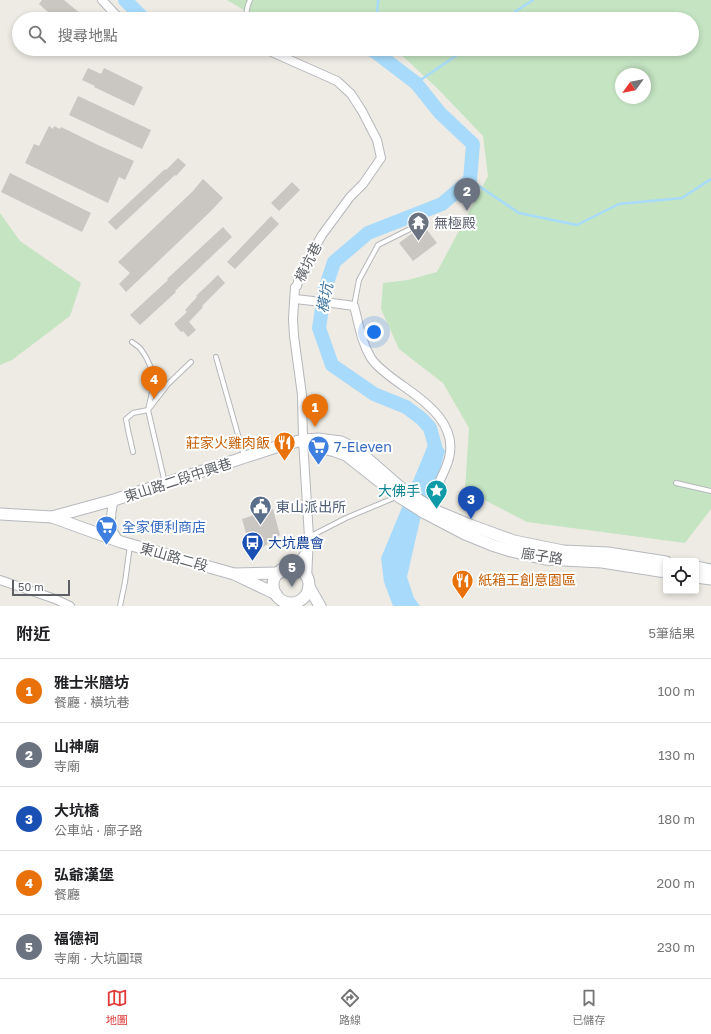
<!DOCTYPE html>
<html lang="zh-TW">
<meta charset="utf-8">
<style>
:root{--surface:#fff;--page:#f2f2f2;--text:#202124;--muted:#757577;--line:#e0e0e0;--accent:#e03b38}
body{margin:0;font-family:"Golos Text","Noto Sans TC",sans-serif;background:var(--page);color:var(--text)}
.controls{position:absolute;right:12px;bottom:12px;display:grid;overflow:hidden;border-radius:4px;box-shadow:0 2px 6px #0003}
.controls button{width:36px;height:36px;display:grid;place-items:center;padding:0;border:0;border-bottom:1px solid var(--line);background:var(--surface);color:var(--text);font:20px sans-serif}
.compass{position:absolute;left:615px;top:68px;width:36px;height:36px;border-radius:50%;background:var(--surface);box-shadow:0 2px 6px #0003;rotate:237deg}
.scale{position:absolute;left:12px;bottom:10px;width:58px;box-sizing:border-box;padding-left:4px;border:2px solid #5c6064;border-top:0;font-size:11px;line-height:14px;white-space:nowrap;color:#5c6064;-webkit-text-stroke:3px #fff;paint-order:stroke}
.you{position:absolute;left:374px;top:332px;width:14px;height:14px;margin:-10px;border:3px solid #fff;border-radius:50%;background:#1a73e8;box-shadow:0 0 0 6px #1a73e833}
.badge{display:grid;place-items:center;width:26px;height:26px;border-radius:50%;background:var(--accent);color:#fff;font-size:13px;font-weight:700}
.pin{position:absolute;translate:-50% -33px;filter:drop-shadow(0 1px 2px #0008)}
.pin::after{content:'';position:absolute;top:21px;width:14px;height:12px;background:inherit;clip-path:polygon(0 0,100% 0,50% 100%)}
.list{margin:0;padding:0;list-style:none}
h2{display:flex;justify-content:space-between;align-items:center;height:52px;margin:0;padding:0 16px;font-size:17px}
h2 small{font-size:13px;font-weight:400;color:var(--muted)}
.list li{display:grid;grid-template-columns:26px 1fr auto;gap:12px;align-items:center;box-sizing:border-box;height:64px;padding:0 16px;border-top:1px solid var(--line)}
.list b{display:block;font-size:15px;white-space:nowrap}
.list p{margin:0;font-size:13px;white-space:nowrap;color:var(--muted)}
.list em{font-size:13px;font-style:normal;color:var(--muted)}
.icon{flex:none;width:22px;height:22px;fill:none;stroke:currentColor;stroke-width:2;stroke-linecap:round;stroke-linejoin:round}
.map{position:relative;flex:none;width:711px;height:606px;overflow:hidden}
.search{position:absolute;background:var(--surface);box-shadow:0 2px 6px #0003;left:12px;right:12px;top:12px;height:44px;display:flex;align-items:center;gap:10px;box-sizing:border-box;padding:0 14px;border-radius:22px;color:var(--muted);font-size:15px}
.sheet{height:372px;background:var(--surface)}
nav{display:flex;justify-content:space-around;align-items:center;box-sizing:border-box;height:56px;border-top:1px solid var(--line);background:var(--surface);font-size:11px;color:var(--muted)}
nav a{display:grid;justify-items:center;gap:2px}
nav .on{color:var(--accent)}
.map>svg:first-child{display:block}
.green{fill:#c4e4c2;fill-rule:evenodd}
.water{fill:#a8dbfb}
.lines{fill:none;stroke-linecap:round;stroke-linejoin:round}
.stream{stroke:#a8dbfb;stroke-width:2.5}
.river{stroke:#a8dbfb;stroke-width:14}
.building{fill:#cac6c2}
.lane-casing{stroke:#b5b7bb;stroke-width:6}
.street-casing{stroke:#b5b7bb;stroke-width:10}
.secondary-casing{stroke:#b6b9be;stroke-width:13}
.lane{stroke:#fff;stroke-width:4}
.street{stroke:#fff;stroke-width:8}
.secondary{stroke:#fff;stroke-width:11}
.labels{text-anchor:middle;stroke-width:4;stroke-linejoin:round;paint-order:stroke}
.worship-label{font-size:14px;fill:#5b616d;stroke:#fff;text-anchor:start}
.street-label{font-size:14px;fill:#5c6064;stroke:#fff}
.food-label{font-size:14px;fill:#c56008;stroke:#fff;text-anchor:end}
.shop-label{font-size:14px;fill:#366cbe;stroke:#fff;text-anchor:start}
.culture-label{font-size:14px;fill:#0d838f;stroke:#fff;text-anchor:end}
.service-label{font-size:14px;fill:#4e5e75;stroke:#fff;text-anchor:start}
.transit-label{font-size:14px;fill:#164399;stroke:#fff;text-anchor:start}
.water-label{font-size:15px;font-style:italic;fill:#4278a3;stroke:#fff}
</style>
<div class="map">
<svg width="711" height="606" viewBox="0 0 711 606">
<rect width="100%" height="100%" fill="#eeebe4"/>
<g class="green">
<path d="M 227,0 L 711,0 L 711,509 L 685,543 L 527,522 L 465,490 L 469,428 L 443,383 L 399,349 L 381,309 L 383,283 L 408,280 L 437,272 L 488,176 L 483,136 L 438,89 L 395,49 L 692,49 L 692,19 L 259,19 ZM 621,74 L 645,74 L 645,98 L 621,98 Z"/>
<polygon points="0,213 20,241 81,283 70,316 12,360 0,365"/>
</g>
<polygon class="water" points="430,428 445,451 439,473 420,520 407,577 414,598 420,606 393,606 384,582 381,558 430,440"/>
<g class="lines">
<g class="stream">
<polyline points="377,19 378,0 379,0"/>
<polyline points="504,19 533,0"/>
<polyline points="374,51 374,49"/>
<polyline points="416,83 466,49"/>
<polyline points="470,180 519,213 577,225 619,204 682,198 711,179"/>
</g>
<g class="river">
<polyline points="125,0 144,19"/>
<polyline points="369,49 374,51 416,83 440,113 473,144 470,180 442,204 368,233 334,262 325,289 319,328 332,365 374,394 406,407 422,419 430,428 435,446"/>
</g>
</g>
<g class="building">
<polygon points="42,0 64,0 87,19 56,19 39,4"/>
<polygon points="88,68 101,74 104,68 143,87 134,106 94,87 95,86 82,80"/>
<polygon points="78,96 151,130 142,149 69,115"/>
<polygon points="49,126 53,129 54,126 60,129 61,127 98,145 134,161 125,180 119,177 108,203 25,163 34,144 39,146"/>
<polygon points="178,158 186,165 176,176 175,175 116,230 108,222 165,169 166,170"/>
<polygon points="10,173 91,213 82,232 1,192"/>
<polygon points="203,179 223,198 211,211 126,292 119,284 130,273 118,262 192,192"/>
<polygon points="292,182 300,190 279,211 271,203"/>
<polygon points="271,216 279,224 235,269 227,262"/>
<polygon points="424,226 437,243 413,261 399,243 418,229"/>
<polygon points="223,227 232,237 175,291 176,292 140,325 130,315 168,280 167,279"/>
<polygon points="218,275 225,283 202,306 203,307 189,322 196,330 188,337 183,331 181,332 174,324 187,312 185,310 197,297 196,296"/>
<polygon points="273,509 280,535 252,555 242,519"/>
</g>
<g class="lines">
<defs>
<g id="lane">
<polyline points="245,19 248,5 250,0"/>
<polyline points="354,306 359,280 378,245 424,222"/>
<polyline points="132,342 140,348 146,357 151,368 153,388 148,410 165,483"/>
<polyline points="216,357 244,456"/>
<polyline points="133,452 128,430 126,419 133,413 148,410 168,384 191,362"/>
<polyline points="676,483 711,491"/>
<polyline points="309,537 346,518 396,497"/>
<polyline points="120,606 125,582 130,545"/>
</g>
<g id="street">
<polyline points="102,0 115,14 122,19"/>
<polyline points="265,49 337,81 351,94 362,111 377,140 381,158 363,184 350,197 322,235 300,274 297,286 295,287 293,319 294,336 302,395 303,440 309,537 307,579"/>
<path d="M 295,299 L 340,304 L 354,306 C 359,324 361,342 371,358 C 377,368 396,381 406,388 C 429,404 457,426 449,458 C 447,467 442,475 439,483 C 435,493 432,503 428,512"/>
<path d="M 114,500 C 110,515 108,531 121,542"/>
<polyline points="294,568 305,553 307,546"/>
<polyline points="0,580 55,599 70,606"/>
</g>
<g id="secondary">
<polyline points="306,441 318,447 335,451 346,455 398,496 425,513 465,534 492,545 511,551 545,559 602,562 666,572"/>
<polyline points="0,514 52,517 121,542 234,574 276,594"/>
<polyline points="52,517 114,500 279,446 303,440 318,439 341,442 351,447 363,455 402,489 436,511 470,525 514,541 563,551 608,553 666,562"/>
<polyline points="696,567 711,570"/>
<circle cx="291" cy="585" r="18"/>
<polyline points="235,574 279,573"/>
<polyline points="696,577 711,579"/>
<polyline points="309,587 320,606"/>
</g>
</defs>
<use href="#lane" class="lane-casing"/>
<use href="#street" class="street-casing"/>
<use href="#secondary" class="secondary-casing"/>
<use href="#lane" class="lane"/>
<use href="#street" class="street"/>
<use href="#secondary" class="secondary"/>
</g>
<defs>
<symbol id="temple-pin" viewBox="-11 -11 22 30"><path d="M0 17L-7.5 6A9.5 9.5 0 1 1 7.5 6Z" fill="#6b7280" stroke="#fff"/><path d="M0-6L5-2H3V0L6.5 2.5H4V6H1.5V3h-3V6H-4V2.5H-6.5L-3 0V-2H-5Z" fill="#fff"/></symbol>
<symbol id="restaurant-pin" viewBox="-11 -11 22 30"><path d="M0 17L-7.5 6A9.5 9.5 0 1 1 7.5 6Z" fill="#e8710a" stroke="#fff"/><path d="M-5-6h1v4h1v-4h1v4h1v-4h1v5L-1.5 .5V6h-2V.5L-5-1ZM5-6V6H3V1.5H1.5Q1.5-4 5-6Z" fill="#fff"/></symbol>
<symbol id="supermarket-pin" viewBox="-11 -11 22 30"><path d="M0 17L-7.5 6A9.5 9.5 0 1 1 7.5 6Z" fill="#3f7fe0" stroke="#fff"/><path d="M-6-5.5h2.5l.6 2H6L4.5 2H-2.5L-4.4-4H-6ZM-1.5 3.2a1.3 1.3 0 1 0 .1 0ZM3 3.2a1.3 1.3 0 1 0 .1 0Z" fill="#fff"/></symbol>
<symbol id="sight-pin" viewBox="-11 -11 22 30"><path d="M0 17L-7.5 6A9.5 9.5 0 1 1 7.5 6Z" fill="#0f9aa8" stroke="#fff"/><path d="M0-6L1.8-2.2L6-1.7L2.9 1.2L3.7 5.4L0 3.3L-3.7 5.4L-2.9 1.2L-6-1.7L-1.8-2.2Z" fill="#fff"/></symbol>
<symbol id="civic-pin" viewBox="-11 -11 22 30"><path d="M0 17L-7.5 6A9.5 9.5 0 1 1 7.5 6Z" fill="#5c6f8a" stroke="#fff"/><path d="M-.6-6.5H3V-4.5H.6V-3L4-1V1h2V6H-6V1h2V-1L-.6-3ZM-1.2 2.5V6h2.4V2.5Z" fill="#fff"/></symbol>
<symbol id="bus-pin" viewBox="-11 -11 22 30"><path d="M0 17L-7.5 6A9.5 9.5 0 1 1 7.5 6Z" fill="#1a4fb4" stroke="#fff"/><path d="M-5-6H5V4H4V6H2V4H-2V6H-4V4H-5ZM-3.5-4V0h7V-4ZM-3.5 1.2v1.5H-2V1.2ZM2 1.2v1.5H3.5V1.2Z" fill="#fff"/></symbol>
</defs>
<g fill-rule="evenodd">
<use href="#temple-pin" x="406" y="210" width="25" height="34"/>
<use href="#restaurant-pin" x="272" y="430" width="25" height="34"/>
<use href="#supermarket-pin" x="306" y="434" width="25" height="34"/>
<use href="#sight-pin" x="424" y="478" width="25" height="34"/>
<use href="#civic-pin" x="248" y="494" width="25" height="34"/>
<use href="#supermarket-pin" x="94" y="514" width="25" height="34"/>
<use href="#bus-pin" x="240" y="530" width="25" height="34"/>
<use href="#restaurant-pin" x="450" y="568" width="25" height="34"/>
</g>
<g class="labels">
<g class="worship-label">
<text x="434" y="228">無極殿</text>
</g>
<g class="street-label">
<text transform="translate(308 262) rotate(-63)" y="5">橫坑巷</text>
<text transform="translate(178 480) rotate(-18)" y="5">東山路二段中興巷</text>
<text transform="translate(542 556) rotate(9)" y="5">廍子路</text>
<text transform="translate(174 557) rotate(16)" y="5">東山路二段</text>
</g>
<g class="food-label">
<text x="270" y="448">莊家火雞肉飯</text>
<text x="478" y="585" text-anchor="start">紙箱王創意園區</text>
</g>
<g class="shop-label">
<text x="334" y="452">7-Eleven</text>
<text x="122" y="532">全家便利商店</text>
</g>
<g class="culture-label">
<text x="420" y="496">大佛手</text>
</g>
<g class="service-label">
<text x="276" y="512">東山派出所</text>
</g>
<g class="transit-label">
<text x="268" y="548">大坑農會</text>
</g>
<g class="water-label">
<text transform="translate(325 298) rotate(-79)" y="5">橫坑</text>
</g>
</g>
</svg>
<div class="controls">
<button><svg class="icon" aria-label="locate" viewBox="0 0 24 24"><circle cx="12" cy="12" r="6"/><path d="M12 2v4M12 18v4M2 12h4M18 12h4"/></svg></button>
</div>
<svg class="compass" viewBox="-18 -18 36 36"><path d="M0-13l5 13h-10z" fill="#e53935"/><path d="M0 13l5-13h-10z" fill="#757577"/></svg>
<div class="scale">50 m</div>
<div class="you"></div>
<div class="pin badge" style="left:315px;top:427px;background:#e8710a">1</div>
<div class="pin badge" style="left:467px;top:211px;background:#6b7280">2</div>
<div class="pin badge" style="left:471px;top:519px;background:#1a4fb4">3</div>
<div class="pin badge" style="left:154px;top:399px;background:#e8710a">4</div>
<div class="pin badge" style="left:292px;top:587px;background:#6b7280">5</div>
<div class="search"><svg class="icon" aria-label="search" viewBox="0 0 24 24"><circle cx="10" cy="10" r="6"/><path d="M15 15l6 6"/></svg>搜尋地點</div>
</div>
<section class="sheet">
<h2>附近<small>5筆結果</small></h2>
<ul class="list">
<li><span class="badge" style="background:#e8710a">1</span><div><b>雅士米膳坊</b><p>餐廳 · 橫坑巷</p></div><em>100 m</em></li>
<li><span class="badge" style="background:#6b7280">2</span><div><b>山神廟</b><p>寺廟</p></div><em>130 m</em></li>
<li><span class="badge" style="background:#1a4fb4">3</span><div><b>大坑橋</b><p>公車站 · 廍子路</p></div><em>180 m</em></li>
<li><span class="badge" style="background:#e8710a">4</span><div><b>弘爺漢堡</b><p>餐廳</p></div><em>200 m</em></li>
<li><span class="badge" style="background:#6b7280">5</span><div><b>福德祠</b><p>寺廟 · 大坑圓環</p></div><em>230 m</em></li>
</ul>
</section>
<nav>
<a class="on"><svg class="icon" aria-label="map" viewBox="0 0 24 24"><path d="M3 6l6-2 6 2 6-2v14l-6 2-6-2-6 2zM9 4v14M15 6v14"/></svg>地圖</a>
<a><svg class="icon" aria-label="directions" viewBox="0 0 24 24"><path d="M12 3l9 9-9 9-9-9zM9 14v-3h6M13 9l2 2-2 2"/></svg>路線</a>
<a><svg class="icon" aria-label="saved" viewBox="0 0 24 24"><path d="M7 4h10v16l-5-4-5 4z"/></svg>已儲存</a>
</nav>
